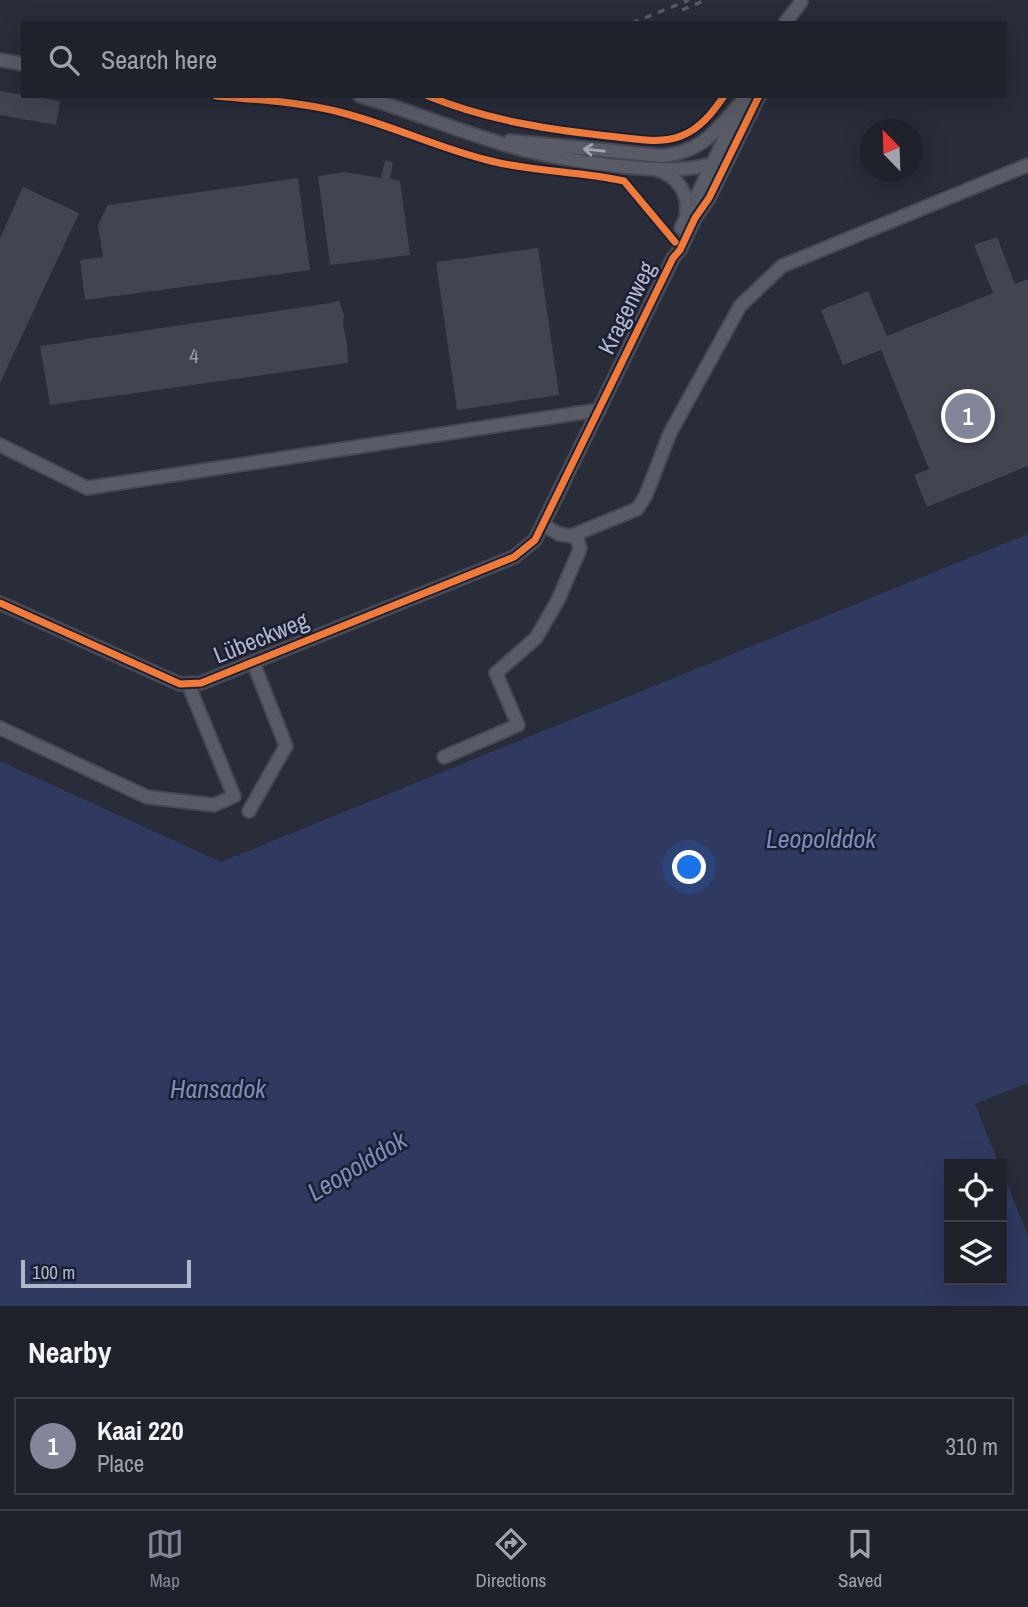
<!DOCTYPE html>
<meta charset="utf-8">
<style>
:root{--surface:#1f212b;--page:#272933;--text:#f1f3f6;--muted:#a1a3a9;--line:#3c3e47;--accent:#828698}
body{margin:0;font-family:"Archivo Narrow",sans-serif;background:var(--page);color:var(--text)}
.controls{position:absolute;right:21px;bottom:21px;display:grid;overflow:hidden;border-radius:0px;box-shadow:0 7px 28px #0002}
.controls button{width:63px;height:63px;display:grid;place-items:center;padding:0;border:0;border-bottom:2px solid var(--line);background:var(--surface);color:var(--text);font:35px sans-serif}
.compass{position:absolute;left:860px;top:119px;width:63px;height:63px;border-radius:50%;background:var(--surface);box-shadow:0 7px 28px #0002;rotate:337deg}
.scale{position:absolute;left:21px;bottom:18px;width:170px;box-sizing:border-box;padding-left:7px;border:4px solid #b2b6cb;border-top:0;font-size:19px;line-height:24px;white-space:nowrap;color:#b2b6cb;-webkit-text-stroke:5px #1b2035;paint-order:stroke}
.you{position:absolute;left:690px;top:868px;width:24px;height:24px;margin:-18px;border:5px solid #fff;border-radius:50%;background:#1a73e8;box-shadow:0 0 0 10px #1a73e833}
.badge{display:grid;place-items:center;width:46px;height:46px;border-radius:50%;background:var(--accent);color:#fff;font-size:23px;font-weight:700}
.pin{position:absolute;translate:-50% -50%;border:4px solid #fff;box-shadow:0 2px 7px #0006}
.list{margin:0;padding:0;list-style:none}
h2{display:flex;justify-content:space-between;align-items:center;height:91px;margin:0;padding:0 28px;font-size:30px}
h2 small{font-size:23px;font-weight:400;color:var(--muted)}
.list li{display:grid;grid-template-columns:46px 1fr auto;gap:21px;align-items:center;box-sizing:border-box;height:98px;margin:0 14px 14px;padding:0 14px;border:2px solid var(--line);border-radius:0px}
.list b{display:block;font-size:26px;white-space:nowrap}
.list p{margin:0;font-size:23px;white-space:nowrap;color:var(--muted)}
.list em{font-size:23px;font-style:normal;color:var(--muted)}
.icon{flex:none;width:38px;height:38px;fill:none;stroke:currentColor;stroke-width:2;stroke-linecap:round;stroke-linejoin:round}
.map{position:relative;flex:none;width:1028px;height:1306px;overflow:hidden}
.search{position:absolute;background:var(--surface);box-shadow:0 7px 28px #0002;left:21px;right:21px;top:21px;height:77px;display:flex;align-items:center;gap:18px;box-sizing:border-box;padding:0 24px;border-radius:0px;color:var(--muted);font-size:26px}
.sheet{height:203px;background:var(--surface)}
nav{display:flex;justify-content:space-around;align-items:center;box-sizing:border-box;height:98px;border-top:2px solid var(--line);background:var(--surface);font-size:19px;color:var(--muted)}
nav a{display:grid;justify-items:center;gap:4px}
nav .on{color:var(--accent)}
.map>svg:first-child{display:block}
.water{fill:#303960}
.building{fill:#424550}
.lines{fill:none;stroke-linecap:round;stroke-linejoin:round}
.minor-casing{stroke:#454852;stroke-width:16}
.minor{stroke:#595b67;stroke-width:12}
.rail{stroke:#575a64;stroke-width:3.5;stroke-dasharray:7 7;stroke-linecap:butt}
.cycleway-casing{stroke:#1b2035;stroke-width:11}
.cycleway{stroke:#f17a3a;stroke-width:7}
.oneway{stroke:#a0a4b7}
.labels{text-anchor:middle;stroke-width:5;stroke-linejoin:round;paint-order:stroke}
.number-label{font-size:21px;fill:#969aac}
.street-label{font-size:24px;fill:#b2b6cb;stroke:#1b2035}
.water-label{font-size:26px;font-style:italic;fill:#7f8ab9;stroke:#1b2035}
</style>
<div class="map">
<svg width="1028" height="1306" viewBox="0 0 1028 1306">
<rect width="100%" height="100%" fill="#292c39"/>
<polygon class="water" points="1028,534 1028,1083 975,1104 999,1164 949,1164 949,1280 1002,1280 1002,1171 1028,1236 1028,1306 0,1306 0,761 221,862"/>
<g class="building">
<polygon points="0,91 60,101 56,125 0,115"/>
<polygon points="385,160 393,162 390,179 400,181 410,255 330,265 318,176 345,172 381,178"/>
<polygon points="298,178 310,270 85,300 80,260 103,257 98,225 108,205"/>
<polygon points="23,187 79,213 0,383 0,238"/>
<polygon points="997,237 1015,284 1028,279 1028,466 927,507 914,475 929,469 881,350 843,365 821,310 868,291 887,336 993,293 974,245"/>
<polygon points="538,248 559,395 457,410 436,262"/>
<polygon points="339,300 344,316 343,325 347,343 348,363 50,405 40,346 331,303"/>
</g>
<g class="lines">
<defs>
<g id="minor">
<polyline points="785,23 801,2"/>
<polyline points="0,60 23,64"/>
<path d="M 360,96 C 413,111 464,134 517,148 C 561,160 665,177 707,165 C 716,163 724,158 730,152"/>
<path d="M 510,141 L 662,156 C 708,151 718,126 747,96"/>
<path d="M 658,170 C 677,176 690,194 686,215"/>
<polyline points="681,228 725,138 745,104"/>
<polyline points="0,445 87,488 599,410"/>
<polyline points="543,525 559,534 571,536 637,509 646,495 670,433 740,306 782,266 1028,165"/>
<polyline points="0,603 180,684 201,683 514,557 535,540 673,258 680,250 695,218 709,198 759,96"/>
<polyline points="0,728 147,797 214,805 234,796 188,684"/>
<polyline points="444,757 518,725 496,673 536,638 558,600 580,549 577,535"/>
<polyline points="249,811 286,746 253,662"/>
</g>
</defs>
<use href="#minor" class="minor-casing"/>
<use href="#minor" class="minor"/>
<g class="rail">
<polyline points="682,10 706,0"/>
<polyline points="632,23 689,0"/>
</g>
<defs>
<g id="cycleway">
<path d="M 216,96 C 258,100 302,102 343,113 C 394,126 440,149 491,161 C 535,172 580,171 624,181 L 675,242"/>
<path d="M 428,96 C 489,121 551,130 617,137 C 636,139 662,144 681,136 C 700,129 713,112 724,96"/>
<polyline points="0,603 180,684 201,683 514,557 535,540 673,258 680,250 695,218 709,198 759,96"/>
</g>
</defs>
<use href="#cycleway" class="cycleway-casing"/>
<use href="#cycleway" class="cycleway"/>
</g>
<defs><path id="oneway-shaft" d="M-6 0H5M1.5-3L5.5 0L1.5 3" fill="none" stroke-width="1.6" stroke-linecap="round" stroke-linejoin="round" transform="scale(1.75)"/></defs>
<use class="oneway" href="#oneway-shaft" transform="translate(594 150) rotate(-174)"/>
<g class="labels">
<g class="number-label">
<text x="194" y="363">4</text>
</g>
<g class="street-label">
<text transform="translate(627 308) rotate(-64)" y="8">Kragenweg</text>
<text transform="translate(261 638) rotate(-22)" y="8">Lübeckweg</text>
</g>
<g class="water-label">
<text x="821" y="848">Leopolddok</text>
<text x="218" y="1098">Hansadok</text>
<text transform="translate(357 1166) rotate(-31)" y="9">Leopolddok</text>
</g>
</g>
</svg>
<div class="controls">
<button><svg class="icon" aria-label="locate" viewBox="0 0 24 24"><circle cx="12" cy="12" r="6"/><path d="M12 2v4M12 18v4M2 12h4M18 12h4"/></svg></button>
<button><svg class="icon" aria-label="layers" viewBox="0 0 24 24"><path d="M12 4l9 5-9 5-9-5zM3 14l9 5 9-5"/></svg></button>
</div>
<svg class="compass" viewBox="-18 -18 36 36"><path d="M0-13l5 13h-10z" fill="#e53935"/><path d="M0 13l5-13h-10z" fill="#a1a3a9"/></svg>
<div class="scale">100 m</div>
<div class="you"></div>
<div class="pin badge" style="left:968px;top:416px">1</div>
<div class="search"><svg class="icon" aria-label="search" viewBox="0 0 24 24"><circle cx="10" cy="10" r="6"/><path d="M15 15l6 6"/></svg>Search here</div>
</div>
<section class="sheet">
<h2>Nearby<small></small></h2>
<ul class="list">
<li><span class="badge">1</span><div><b>Kaai 220</b><p>Place</p></div><em>310 m</em></li>
</ul>
</section>
<nav>
<a class="on"><svg class="icon" aria-label="map" viewBox="0 0 24 24"><path d="M3 6l6-2 6 2 6-2v14l-6 2-6-2-6 2zM9 4v14M15 6v14"/></svg>Map</a>
<a><svg class="icon" aria-label="directions" viewBox="0 0 24 24"><path d="M12 3l9 9-9 9-9-9zM9 14v-3h6M13 9l2 2-2 2"/></svg>Directions</a>
<a><svg class="icon" aria-label="saved" viewBox="0 0 24 24"><path d="M7 4h10v16l-5-4-5 4z"/></svg>Saved</a>
</nav>
